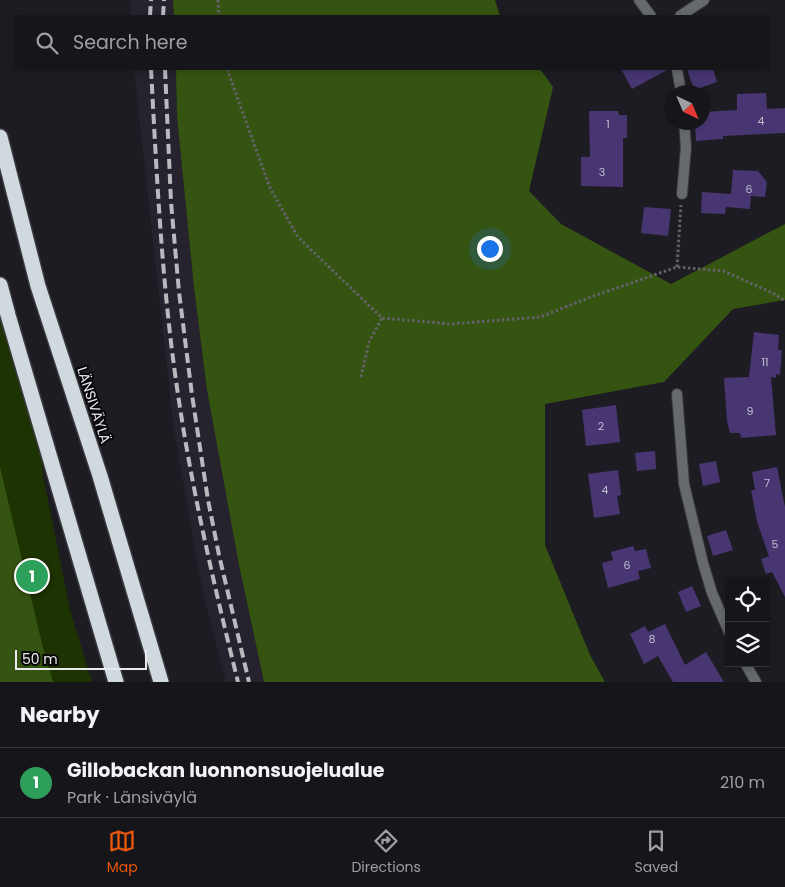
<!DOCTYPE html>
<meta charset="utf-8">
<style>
:root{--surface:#16151a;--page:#1f1e23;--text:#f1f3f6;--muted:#9e9fa2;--line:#353439;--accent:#ea580c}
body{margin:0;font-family:Poppins,sans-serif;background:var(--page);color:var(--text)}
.controls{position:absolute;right:15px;bottom:15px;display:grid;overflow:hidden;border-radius:0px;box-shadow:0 2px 8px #0003}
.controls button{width:45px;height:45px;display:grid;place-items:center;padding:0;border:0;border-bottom:1px solid var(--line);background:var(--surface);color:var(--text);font:25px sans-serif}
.compass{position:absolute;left:665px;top:85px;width:45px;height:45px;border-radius:50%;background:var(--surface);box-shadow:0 2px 8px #0003;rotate:136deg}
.scale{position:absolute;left:15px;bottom:12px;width:132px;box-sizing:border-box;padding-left:5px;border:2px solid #eae9ee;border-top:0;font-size:14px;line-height:18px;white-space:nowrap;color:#eae9ee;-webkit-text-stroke:4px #070709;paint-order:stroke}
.you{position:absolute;left:489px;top:248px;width:18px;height:18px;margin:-12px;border:4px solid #fff;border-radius:50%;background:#1a73e8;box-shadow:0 0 0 8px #1a73e833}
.badge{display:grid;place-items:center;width:32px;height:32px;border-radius:50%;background:var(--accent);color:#fff;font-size:16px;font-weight:700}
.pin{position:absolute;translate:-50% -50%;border:2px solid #fff;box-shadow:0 1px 5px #0006}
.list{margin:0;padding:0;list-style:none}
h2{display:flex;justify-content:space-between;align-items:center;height:65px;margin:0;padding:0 20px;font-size:21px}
h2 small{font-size:16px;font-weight:400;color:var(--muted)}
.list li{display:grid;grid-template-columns:32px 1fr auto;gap:15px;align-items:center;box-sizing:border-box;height:70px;padding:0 20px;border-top:1px solid var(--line)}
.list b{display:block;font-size:19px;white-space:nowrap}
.list p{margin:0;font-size:16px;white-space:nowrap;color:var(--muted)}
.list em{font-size:16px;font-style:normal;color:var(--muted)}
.icon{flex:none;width:28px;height:28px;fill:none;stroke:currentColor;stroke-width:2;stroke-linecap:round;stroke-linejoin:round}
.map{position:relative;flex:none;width:785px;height:682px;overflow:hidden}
.search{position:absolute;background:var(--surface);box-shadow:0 2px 8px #0003;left:15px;right:15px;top:15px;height:55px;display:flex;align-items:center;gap:12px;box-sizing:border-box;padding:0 18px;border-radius:0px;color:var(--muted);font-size:19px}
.sheet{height:135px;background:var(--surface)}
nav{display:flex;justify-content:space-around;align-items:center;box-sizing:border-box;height:70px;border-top:1px solid var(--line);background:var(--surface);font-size:14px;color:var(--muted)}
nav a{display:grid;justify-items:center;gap:2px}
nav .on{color:var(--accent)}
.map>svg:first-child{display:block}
.built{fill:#26232f}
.green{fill:#1d3301}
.forest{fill:#365411}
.building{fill:#473672}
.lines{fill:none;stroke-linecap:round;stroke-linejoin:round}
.street-casing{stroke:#3a393f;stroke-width:12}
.highway-casing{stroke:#3a393f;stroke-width:18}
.path{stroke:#636268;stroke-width:3;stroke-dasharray:2.5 2.5;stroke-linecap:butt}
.street{stroke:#676a6c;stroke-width:10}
.highway{stroke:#d0d9de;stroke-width:15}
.rail{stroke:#bab9be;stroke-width:4;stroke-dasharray:10 5;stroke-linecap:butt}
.labels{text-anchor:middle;stroke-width:4;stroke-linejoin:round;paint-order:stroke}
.number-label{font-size:11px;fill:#c1bccf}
.street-label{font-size:14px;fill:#eae9ee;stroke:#070709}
</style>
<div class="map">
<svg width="785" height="682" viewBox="0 0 785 682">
<rect width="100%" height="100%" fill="#1d1c22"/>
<g class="built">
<polygon points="131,0 173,0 174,16 131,16"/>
<polygon points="134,69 176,69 177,116 194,288 207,390 239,565 264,682 226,682 202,588 174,430"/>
</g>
<polygon class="green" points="0,285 31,379 44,480 70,610 92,682 0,682"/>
<g class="forest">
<polygon points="173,0 495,0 500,16 174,16"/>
<polygon points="176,69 540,69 553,87 529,191 561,224 671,284 785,224 785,300 733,309 664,382 545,404 545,545 590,655 605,682 264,682 239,565 207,390 194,288 177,116"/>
<polygon points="0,467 43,648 53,682 0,682"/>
</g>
<g class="building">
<polygon points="621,69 669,69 632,89"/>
<polygon points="687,69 713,69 717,82 694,90"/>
<polygon points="766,93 767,109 785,108 785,133 723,136 723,139 696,141 695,122 702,122 702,112 737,110 737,94"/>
<polygon points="589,111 618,111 619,115 627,115 627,138 623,138 623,187 581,186 581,157 590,157"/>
<polygon points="733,170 758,171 767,182 765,197 751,196 750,209 726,207 725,214 701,213 702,192 731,194"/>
<polygon points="644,207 671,209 668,236 641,233"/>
<polygon points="754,332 779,335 778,350 782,350 780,375 776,374 776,378 771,377 776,435 741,438 740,433 730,433 727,421 724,378 749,377"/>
<polygon points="616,405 620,442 586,446 582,410"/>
<polygon points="655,451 656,469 637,471 635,453"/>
<polygon points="716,461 720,482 703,486 699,464"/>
<polygon points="777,467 785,507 785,597 772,572 766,574 761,559 769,556 757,522 751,490 755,490 752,472"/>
<polygon points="618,470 621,495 617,496 620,514 594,518 588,474"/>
<polygon points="726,530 733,550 713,556 707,536"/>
<polygon points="633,546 635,551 646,549 651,568 638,571 640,579 608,588 602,563 613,560 611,552"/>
<polygon points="692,586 701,606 686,612 678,592"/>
<polygon points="665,624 685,665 706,652 724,682 673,682 658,656 644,664 630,634 645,626 648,632"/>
</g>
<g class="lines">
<defs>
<g id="street">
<polyline points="639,0 651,16"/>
<polyline points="680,16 704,0"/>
<polyline points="677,69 681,92"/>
<polyline points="682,194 686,147 684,122"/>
<polyline points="677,394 684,484 703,563 712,593 729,632"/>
<polyline points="745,663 756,682"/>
</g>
<g id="highway">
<polyline points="0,137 38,286 100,476 161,682"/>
<polyline points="0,285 8,315 116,682"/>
</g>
</defs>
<use href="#street" class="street-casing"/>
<use href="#highway" class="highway-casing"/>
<g class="path">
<polyline points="218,0 219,16"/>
<polyline points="227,69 270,188 298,237 382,318 451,324 540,317 588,298 677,267 723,271 773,293 785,301"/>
<polyline points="677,267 681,205"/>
<polyline points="361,377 369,342 382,318"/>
</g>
<use href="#street" class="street"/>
<use href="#highway" class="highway"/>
<g class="rail">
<polyline points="150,16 151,0"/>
<polyline points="163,16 164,0"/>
<path d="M 151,69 C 157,179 162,291 179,401 C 193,495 215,589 238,682"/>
<polyline points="165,69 171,202 179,292 192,395 208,500 219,555 249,682"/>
</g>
</g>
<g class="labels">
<g class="number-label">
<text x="761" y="125">4</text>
<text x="608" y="128">1</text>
<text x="602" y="176">3</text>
<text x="749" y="193">6</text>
<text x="765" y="366">11</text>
<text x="750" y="415">9</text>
<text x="601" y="430">2</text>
<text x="767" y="487">7</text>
<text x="605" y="494">4</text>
<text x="775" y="548">5</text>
<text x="627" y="569">6</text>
<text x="652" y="643">8</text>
</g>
<g class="street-label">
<text transform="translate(94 405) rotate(72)" y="5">LÄNSIVÄYLÄ</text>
</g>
</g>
</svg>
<div class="controls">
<button><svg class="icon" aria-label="locate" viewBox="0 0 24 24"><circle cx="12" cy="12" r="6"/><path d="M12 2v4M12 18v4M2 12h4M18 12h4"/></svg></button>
<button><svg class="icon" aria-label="layers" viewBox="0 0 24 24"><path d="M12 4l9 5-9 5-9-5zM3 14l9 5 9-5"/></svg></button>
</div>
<svg class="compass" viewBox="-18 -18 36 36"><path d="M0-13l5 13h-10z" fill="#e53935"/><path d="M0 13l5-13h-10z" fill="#9e9fa2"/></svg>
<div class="scale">50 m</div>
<div class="you"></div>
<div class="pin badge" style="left:32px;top:576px;background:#2e9e5b">1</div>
<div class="search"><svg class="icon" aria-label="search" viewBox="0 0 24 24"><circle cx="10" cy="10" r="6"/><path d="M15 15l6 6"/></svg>Search here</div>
</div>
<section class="sheet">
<h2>Nearby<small></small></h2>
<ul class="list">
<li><span class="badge" style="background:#2e9e5b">1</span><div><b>Gillobackan luonnonsuojelualue</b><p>Park · Länsiväylä</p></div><em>210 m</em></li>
</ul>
</section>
<nav>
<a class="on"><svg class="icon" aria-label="map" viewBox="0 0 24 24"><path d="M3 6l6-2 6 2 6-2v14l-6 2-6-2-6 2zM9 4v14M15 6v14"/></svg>Map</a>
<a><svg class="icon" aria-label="directions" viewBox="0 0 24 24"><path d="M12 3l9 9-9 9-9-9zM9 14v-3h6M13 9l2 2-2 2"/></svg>Directions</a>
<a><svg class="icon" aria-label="saved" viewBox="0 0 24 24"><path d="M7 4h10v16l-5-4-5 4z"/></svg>Saved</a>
</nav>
